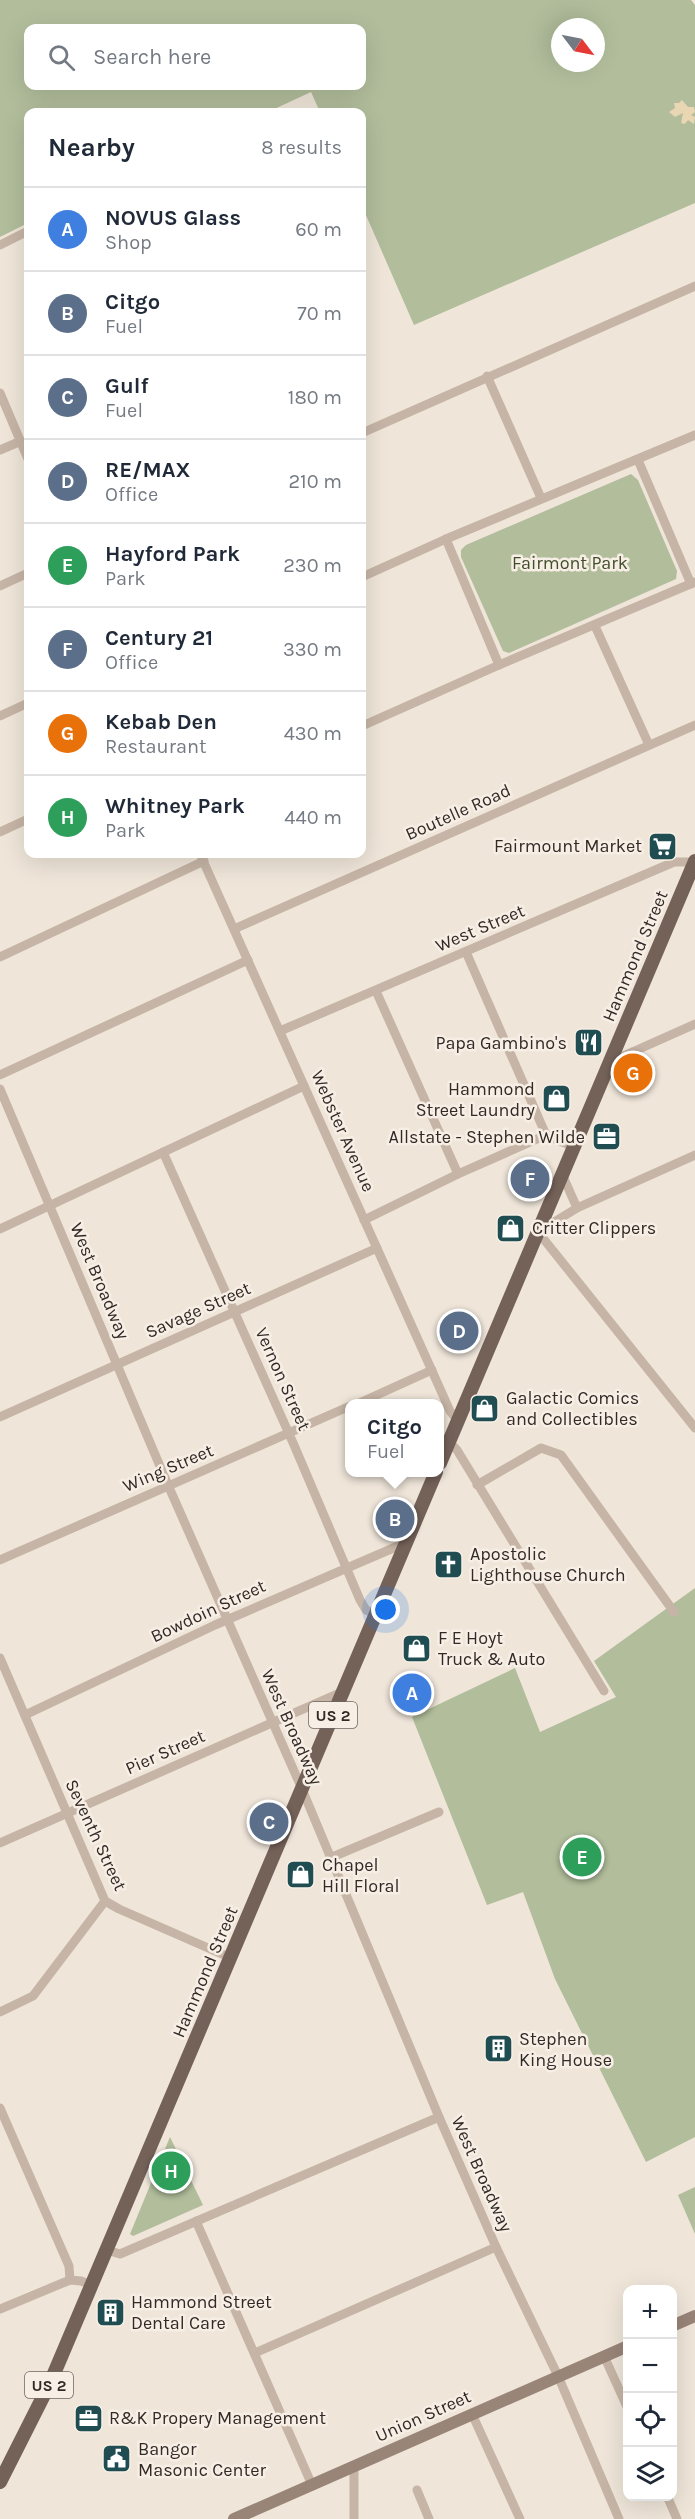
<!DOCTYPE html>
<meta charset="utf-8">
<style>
:root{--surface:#fff;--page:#f2f2f3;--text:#1f2937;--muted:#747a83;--line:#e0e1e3;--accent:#0f766e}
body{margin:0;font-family:Karla,sans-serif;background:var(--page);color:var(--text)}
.controls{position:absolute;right:18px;bottom:18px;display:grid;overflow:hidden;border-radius:12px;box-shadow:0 6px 24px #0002}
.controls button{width:54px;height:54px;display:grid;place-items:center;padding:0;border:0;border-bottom:2px solid var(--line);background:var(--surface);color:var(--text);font:30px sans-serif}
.compass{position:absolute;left:551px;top:18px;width:54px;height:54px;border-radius:50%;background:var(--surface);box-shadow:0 6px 24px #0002;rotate:122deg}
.you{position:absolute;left:386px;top:1610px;width:21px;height:21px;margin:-15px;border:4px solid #fff;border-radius:50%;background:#1a73e8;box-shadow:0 0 0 9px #1a73e833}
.badge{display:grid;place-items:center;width:39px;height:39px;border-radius:50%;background:var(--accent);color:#fff;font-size:20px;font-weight:700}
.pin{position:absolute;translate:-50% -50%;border:3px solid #fff;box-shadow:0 2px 6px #0006}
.popup{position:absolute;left:345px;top:1399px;width:99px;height:78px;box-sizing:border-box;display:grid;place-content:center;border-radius:12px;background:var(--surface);filter:drop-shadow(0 2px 4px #0005);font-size:20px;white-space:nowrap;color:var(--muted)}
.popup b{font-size:22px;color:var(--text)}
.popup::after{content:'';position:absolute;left:50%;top:100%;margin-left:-12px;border:12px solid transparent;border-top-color:var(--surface)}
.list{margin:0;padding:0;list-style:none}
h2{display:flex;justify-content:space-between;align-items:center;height:78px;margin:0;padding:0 24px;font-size:26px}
h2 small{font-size:20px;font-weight:400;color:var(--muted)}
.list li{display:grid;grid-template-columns:39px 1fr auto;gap:18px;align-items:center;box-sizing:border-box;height:84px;padding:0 24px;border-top:2px solid var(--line)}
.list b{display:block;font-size:22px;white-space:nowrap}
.list p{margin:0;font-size:20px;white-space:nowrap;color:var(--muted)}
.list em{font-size:20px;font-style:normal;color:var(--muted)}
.icon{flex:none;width:33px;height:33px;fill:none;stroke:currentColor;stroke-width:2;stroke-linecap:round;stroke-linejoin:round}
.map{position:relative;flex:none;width:695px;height:2519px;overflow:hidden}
.search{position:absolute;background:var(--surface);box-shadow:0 6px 24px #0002;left:24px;top:24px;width:342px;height:66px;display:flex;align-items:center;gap:15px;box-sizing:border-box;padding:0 21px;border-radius:12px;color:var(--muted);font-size:22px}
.panel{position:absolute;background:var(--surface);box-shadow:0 6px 24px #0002;left:24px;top:108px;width:342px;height:750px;border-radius:12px}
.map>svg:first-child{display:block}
.green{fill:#b1bd9b;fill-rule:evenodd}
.sand{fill:#e9d6b2}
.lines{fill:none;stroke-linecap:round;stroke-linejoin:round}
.minor{stroke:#c6b5a6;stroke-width:9}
.secondary{stroke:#998478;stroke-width:12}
.primary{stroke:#746259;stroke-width:14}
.labels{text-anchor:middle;stroke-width:5;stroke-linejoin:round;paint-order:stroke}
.shield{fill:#f7efe5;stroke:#6e6560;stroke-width:1.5}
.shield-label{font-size:16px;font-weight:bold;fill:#332a27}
.park-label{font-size:18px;fill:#424f2c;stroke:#f7efe5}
.street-label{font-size:18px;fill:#332a27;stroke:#f7efe5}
.poi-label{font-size:18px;fill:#332a27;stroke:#f7efe5;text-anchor:start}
</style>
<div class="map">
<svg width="695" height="2519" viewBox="0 0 695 2519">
<rect width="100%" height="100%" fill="#efe5d9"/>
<g class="green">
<path d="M 0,0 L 691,0 L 695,5 L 695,203 L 414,325 L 362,206 L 362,112 L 320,112 L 311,92 L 268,112 L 28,112 L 28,223 L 0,237 ZM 560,27 L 596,27 L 596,63 L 560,63 ZM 28,28 L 362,28 L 362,86 L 28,86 Z"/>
<polygon points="631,474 638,480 677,571 676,579 509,653 503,651 461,557 461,550 466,545"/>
<polygon points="695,1588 695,2137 646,2162 555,1979 523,1892 487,1905 412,1717 515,1668 540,1732 616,1697 594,1661"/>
<polygon points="170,2137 203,2205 133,2236 130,2234"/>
<polygon points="695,2187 695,2234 678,2195"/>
</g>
<polygon class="sand" points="682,100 688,107 694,107 695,112 691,115 695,117 694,124 688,120 685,124 681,123 683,113 675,117 669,112 675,108 674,103 679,103"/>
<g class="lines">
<g class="minor">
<polyline points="0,245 28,231"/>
<polyline points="487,376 541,498"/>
<polyline points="0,393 28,459"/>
<polyline points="362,433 695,286"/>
<polyline points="0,450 21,441"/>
<polyline points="638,460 691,584"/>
<polyline points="446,539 499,665"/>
<polyline points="362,577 446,539 695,435"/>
<polyline points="0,586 28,573"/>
<polyline points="595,626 649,745"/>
<polyline points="0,716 28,703"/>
<polyline points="362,726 499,665 695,582"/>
<polyline points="0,832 28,819"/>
<polyline points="200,854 450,1411 458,1421"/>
<polyline points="234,929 695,725"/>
<polyline points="466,952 546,1135"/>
<polyline points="0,957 204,861"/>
<polyline points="376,991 458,1174"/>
<polyline points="280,1031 674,862 695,862"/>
<polyline points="610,1062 695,1024"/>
<polyline points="0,1075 248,960"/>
<polyline points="0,1089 168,1485 302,1789 439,2117 496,2247 558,2376 619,2519"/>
<polyline points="163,1152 294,1445 360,1600 366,1610 376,1614"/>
<polyline points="695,1155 577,1208 538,1232 695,1428"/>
<polyline points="562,1174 577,1208"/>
<polyline points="364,1220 458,1174 546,1135 574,1147"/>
<polyline points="0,1229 304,1086"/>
<polyline points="357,1404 432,1370"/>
<polyline points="0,1417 377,1248"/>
<polyline points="449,1442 457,1450 604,1691"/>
<polyline points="477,1485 541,1448 561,1455 674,1612"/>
<path d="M 0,1560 C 117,1509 234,1458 350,1406"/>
<polyline points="0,1658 105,1901 119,1909 231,1958"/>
<polyline points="25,1715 215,1625 405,1543"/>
<polyline points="0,1843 344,1691"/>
<polyline points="330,1858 439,1812"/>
<polyline points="0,2012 33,1996 105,1901"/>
<polyline points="0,2108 69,2266 70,2280"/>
<polyline points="196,2221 312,2485"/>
<polyline points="107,2250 120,2254 439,2117"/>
<polyline points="0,2309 70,2280 81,2281 92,2285"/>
<polyline points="255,2353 496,2247"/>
<polyline points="604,2356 628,2409"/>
<polyline points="472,2414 520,2519"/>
<polyline points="417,2490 429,2519"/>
<polyline points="667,2496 677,2519"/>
<polyline points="354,2519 354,2466"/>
</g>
<g class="secondary">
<polyline points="672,2326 695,2316"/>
<polyline points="234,2519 628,2346"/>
</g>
<g class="primary">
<polyline points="440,1463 695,861"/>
<polyline points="0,2482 50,2383 436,1472"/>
</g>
</g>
<defs>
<symbol id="supermarket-square" viewBox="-11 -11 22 22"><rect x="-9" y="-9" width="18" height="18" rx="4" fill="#1f4d51" stroke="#f7efe5"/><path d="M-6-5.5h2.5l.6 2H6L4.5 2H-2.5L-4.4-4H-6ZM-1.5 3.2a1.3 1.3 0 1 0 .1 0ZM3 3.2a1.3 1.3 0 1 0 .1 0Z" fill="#fff"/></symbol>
<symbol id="restaurant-square" viewBox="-11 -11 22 22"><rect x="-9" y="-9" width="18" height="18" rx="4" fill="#1f4d51" stroke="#f7efe5"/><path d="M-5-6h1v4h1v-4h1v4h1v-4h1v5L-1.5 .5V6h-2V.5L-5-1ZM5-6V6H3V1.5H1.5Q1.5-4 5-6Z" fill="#fff"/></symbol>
<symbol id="shop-square" viewBox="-11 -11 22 22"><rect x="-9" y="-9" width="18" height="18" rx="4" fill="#1f4d51" stroke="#f7efe5"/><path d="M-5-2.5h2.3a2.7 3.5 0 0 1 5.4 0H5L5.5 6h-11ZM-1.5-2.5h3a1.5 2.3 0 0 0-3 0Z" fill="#fff"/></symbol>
<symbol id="office-square" viewBox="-11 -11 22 22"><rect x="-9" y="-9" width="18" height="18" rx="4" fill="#1f4d51" stroke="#f7efe5"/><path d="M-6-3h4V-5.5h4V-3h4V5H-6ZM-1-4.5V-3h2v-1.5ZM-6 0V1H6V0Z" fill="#fff"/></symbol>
<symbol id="church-square" viewBox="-11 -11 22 22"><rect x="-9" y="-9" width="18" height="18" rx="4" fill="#1f4d51" stroke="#f7efe5"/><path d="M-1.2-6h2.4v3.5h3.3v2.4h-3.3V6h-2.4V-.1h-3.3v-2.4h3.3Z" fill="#fff"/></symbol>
<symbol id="building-square" viewBox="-11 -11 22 22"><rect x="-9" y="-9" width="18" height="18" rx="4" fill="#1f4d51" stroke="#f7efe5"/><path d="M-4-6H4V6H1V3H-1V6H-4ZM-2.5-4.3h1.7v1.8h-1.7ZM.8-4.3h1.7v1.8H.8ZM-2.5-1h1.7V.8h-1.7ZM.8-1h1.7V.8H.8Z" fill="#fff"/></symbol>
<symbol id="civic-square" viewBox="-11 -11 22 22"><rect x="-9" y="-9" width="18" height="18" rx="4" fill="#1f4d51" stroke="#f7efe5"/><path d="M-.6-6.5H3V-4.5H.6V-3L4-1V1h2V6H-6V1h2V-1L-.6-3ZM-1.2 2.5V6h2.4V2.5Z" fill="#fff"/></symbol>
</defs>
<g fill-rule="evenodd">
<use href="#supermarket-square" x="646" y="830" width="33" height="33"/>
<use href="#restaurant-square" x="572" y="1026" width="33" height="33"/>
<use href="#shop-square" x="540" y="1082" width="33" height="33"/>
<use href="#office-square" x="590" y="1120" width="33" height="33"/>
<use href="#shop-square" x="494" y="1212" width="33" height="33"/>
<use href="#shop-square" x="468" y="1392" width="33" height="33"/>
<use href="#church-square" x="432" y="1548" width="33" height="33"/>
<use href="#shop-square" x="400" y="1632" width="33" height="33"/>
<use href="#shop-square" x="284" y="1858" width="33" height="33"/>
<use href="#building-square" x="482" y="2032" width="33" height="33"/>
<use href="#building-square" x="94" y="2296" width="33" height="33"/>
<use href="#office-square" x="72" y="2402" width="33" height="33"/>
<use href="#civic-square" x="100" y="2442" width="33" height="33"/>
</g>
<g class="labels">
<g class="shield">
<rect x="309" y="1702" width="48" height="26" rx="4.5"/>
<rect x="25" y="2372" width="48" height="26" rx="4.5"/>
</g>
<g class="shield-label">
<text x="333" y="1721">US 2</text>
<text x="49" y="2391">US 2</text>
</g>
<g class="park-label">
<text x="570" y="569">Fairmont Park</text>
</g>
<g class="street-label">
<text transform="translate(458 812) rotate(-24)" y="6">Boutelle Road</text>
<text transform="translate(480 928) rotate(-23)" y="6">West Street</text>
<text transform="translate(635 956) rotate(-67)" y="6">Hammond Street</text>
<text transform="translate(343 1131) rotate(66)" y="6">Webster Avenue</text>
<text transform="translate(100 1281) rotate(67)" y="6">West Broadway</text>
<text transform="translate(198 1310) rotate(-24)" y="6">Savage Street</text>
<text transform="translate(283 1379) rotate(66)" y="6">Vernon Street</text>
<text transform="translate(168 1468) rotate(-23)" y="6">Wing Street</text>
<text transform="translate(208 1611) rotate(-25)" y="6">Bowdoin Street</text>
<text transform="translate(292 1727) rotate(66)" y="6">West Broadway</text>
<text transform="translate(165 1752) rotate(-24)" y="6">Pier Street</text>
<text transform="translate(96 1835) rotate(65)" y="6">Seventh Street</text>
<text transform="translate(205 1972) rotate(-67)" y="6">Hammond Street</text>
<text transform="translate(482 2174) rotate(66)" y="6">West Broadway</text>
<text transform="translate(423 2416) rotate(-24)" y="6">Union Street</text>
</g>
<g class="poi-label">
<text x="642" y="852" text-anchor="end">Fairmount Market</text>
<text x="567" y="1049" text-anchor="end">Papa Gambino's</text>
<text x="535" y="1095" text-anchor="end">Hammond<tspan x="535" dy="21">Street Laundry</tspan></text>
<text x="585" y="1143" text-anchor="end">Allstate - Stephen Wilde</text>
<text x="532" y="1234">Critter Clippers</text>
<text x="506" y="1404">Galactic Comics<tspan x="506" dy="21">and Collectibles</tspan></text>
<text x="470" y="1560">Apostolic<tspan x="470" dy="21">Lighthouse Church</tspan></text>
<text x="438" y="1644">F E Hoyt<tspan x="438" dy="21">Truck &amp; Auto</tspan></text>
<text x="322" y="1871">Chapel<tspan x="322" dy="21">Hill Floral</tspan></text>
<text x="519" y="2045">Stephen<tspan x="519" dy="21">King House</tspan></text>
<text x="131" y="2308">Hammond Street<tspan x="131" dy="21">Dental Care</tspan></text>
<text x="109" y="2424">R&amp;K Propery Management</text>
<text x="138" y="2455">Bangor<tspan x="138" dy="21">Masonic Center</tspan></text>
</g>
</g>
</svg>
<div class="controls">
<button>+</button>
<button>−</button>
<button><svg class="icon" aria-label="locate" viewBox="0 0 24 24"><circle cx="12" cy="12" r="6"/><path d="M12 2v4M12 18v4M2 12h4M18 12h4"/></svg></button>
<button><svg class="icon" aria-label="layers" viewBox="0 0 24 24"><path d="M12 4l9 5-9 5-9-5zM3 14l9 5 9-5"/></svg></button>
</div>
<svg class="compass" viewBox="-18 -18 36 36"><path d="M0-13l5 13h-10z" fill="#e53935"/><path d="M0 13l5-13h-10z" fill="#747a83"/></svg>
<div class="you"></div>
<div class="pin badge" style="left:412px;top:1693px;background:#3f7fe0">A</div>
<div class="pin badge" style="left:395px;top:1519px;background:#5c6f8a">B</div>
<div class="popup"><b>Citgo</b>Fuel</div>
<div class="pin badge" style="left:269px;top:1822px;background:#5c6f8a">C</div>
<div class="pin badge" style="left:459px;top:1331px;background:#5c6f8a">D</div>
<div class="pin badge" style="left:582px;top:1857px;background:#2e9e5b">E</div>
<div class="pin badge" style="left:530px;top:1179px;background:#5c6f8a">F</div>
<div class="pin badge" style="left:633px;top:1073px;background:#e8710a">G</div>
<div class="pin badge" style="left:171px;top:2171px;background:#2e9e5b">H</div>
<div class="search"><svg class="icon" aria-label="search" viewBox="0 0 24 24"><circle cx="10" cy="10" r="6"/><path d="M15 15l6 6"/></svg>Search here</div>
<section class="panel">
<h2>Nearby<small>8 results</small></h2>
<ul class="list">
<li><span class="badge" style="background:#3f7fe0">A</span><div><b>NOVUS Glass</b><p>Shop</p></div><em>60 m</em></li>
<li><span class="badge" style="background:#5c6f8a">B</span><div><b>Citgo</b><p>Fuel</p></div><em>70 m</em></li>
<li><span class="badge" style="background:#5c6f8a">C</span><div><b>Gulf</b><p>Fuel</p></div><em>180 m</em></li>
<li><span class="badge" style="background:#5c6f8a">D</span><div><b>RE/MAX</b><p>Office</p></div><em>210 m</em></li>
<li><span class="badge" style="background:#2e9e5b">E</span><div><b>Hayford Park</b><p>Park</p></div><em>230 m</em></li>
<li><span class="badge" style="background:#5c6f8a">F</span><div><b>Century 21</b><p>Office</p></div><em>330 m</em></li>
<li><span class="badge" style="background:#e8710a">G</span><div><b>Kebab Den</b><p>Restaurant</p></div><em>430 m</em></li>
<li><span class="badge" style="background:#2e9e5b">H</span><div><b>Whitney Park</b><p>Park</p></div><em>440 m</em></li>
</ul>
</section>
</div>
